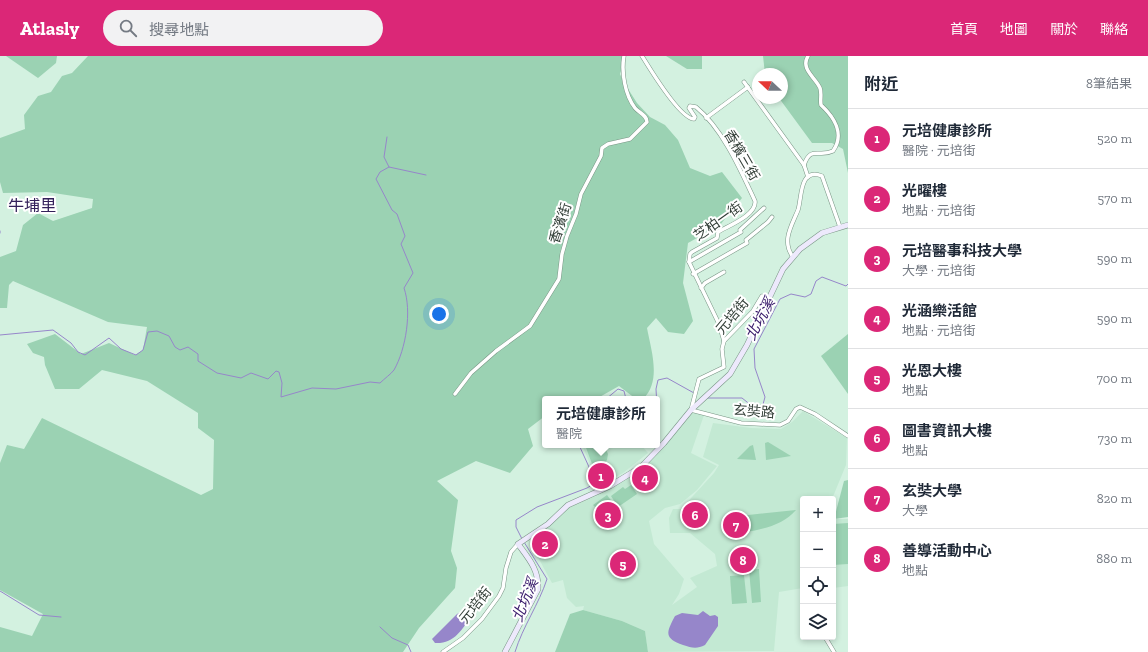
<!DOCTYPE html>
<html lang="zh-TW">
<meta charset="utf-8">
<style>
:root{--surface:#fff;--page:#f2f2f3;--text:#1f2937;--muted:#747a83;--line:#e0e1e3;--accent:#db2777}
body{margin:0;font-family:"Zilla Slab","Noto Sans TC",serif;background:var(--page);color:var(--text)}
.controls{position:absolute;right:12px;bottom:12px;display:grid;overflow:hidden;border-radius:4px;box-shadow:0 2px 6px #0003}
.controls button{width:36px;height:36px;display:grid;place-items:center;padding:0;border:0;border-bottom:1px solid var(--line);background:var(--surface);color:var(--text);font:20px sans-serif}
.compass{position:absolute;left:752px;top:12px;width:36px;height:36px;border-radius:50%;background:var(--surface);box-shadow:0 2px 6px #0003;rotate:292deg}
.you{position:absolute;left:439px;top:258px;width:14px;height:14px;margin:-10px;border:3px solid #fff;border-radius:50%;background:#1a73e8;box-shadow:0 0 0 6px #1a73e833}
.badge{display:grid;place-items:center;width:26px;height:26px;border-radius:50%;background:var(--accent);color:#fff;font-size:13px;font-weight:700}
.pin{position:absolute;translate:-50% -50%;border:2px solid #fff;box-shadow:0 1px 4px #0006}
.popup{position:absolute;left:542px;top:340px;width:118px;height:52px;box-sizing:border-box;display:grid;place-content:center;border-radius:4px;background:var(--surface);filter:drop-shadow(0 1px 3px #0005);font-size:13px;white-space:nowrap;color:var(--muted)}
.popup b{font-size:15px;color:var(--text)}
.popup::after{content:'';position:absolute;left:50%;top:100%;margin-left:-8px;border:8px solid transparent;border-top-color:var(--surface)}
.list{margin:0;padding:0;list-style:none}
h2{display:flex;justify-content:space-between;align-items:center;height:52px;margin:0;padding:0 16px;font-size:17px}
h2 small{font-size:13px;font-weight:400;color:var(--muted)}
.list li{display:grid;grid-template-columns:26px 1fr auto;gap:12px;align-items:center;box-sizing:border-box;height:60px;padding:0 16px;border-top:1px solid var(--line)}
.list b{display:block;font-size:15px;white-space:nowrap}
.list p{margin:0;font-size:13px;white-space:nowrap;color:var(--muted)}
.list em{font-size:13px;font-style:normal;color:var(--muted)}
.icon{flex:none;width:22px;height:22px;fill:none;stroke:currentColor;stroke-width:2;stroke-linecap:round;stroke-linejoin:round}
.map{position:relative;flex:none;width:848px;height:596px;overflow:hidden}
header{display:flex;align-items:center;gap:24px;box-sizing:border-box;height:56px;padding:0 20px;background:var(--accent);color:#fff}
header strong{font-size:19px}
nav{display:flex;gap:22px;margin-inline-start:auto;font-size:14px}
.search{width:280px;height:36px;background:var(--page);display:flex;align-items:center;gap:10px;box-sizing:border-box;padding:0 14px;border-radius:22px;color:var(--muted);font-size:15px}
main{display:flex}
aside{flex:1;background:var(--surface)}
.map>svg:first-child{display:block}
.built{fill:#c3e9d3}
.green{fill:#9bd2b3}
.water{fill:#9686ca}
.lines{fill:none;stroke-linecap:round;stroke-linejoin:round}
.stream{stroke:#9686ca;stroke-width:1}
.street-casing{stroke:#799585;stroke-width:4.5}
.secondary-casing{stroke:#799585;stroke-width:6}
.street{stroke:#fff;stroke-width:3.5}
.secondary{stroke:#ede9fc;stroke-width:5}
.labels{text-anchor:middle;stroke-width:4;stroke-linejoin:round;paint-order:stroke}
.street-label{font-size:14px;fill:#323e37;stroke:#fff}
.water-label{font-size:15px;font-style:italic;fill:#37196a;stroke:#fff}
.quarter-label{font-size:16px;fill:#33205a;stroke:#fff}
</style>
<header>
<strong>Atlasly</strong>
<div class="search"><svg class="icon" aria-label="search" viewBox="0 0 24 24"><circle cx="10" cy="10" r="6"/><path d="M15 15l6 6"/></svg>搜尋地點</div>
<nav><a>首頁</a><a>地圖</a><a>關於</a><a>聯絡</a></nav>
</header>
<main>
<div class="map">
<svg width="848" height="596" viewBox="0 0 848 596">
<rect width="100%" height="100%" fill="#d3f1e0"/>
<g class="built">
<polygon points="803,355 847,382 846,409 832,443 803,443 803,532 779,536 774,595 648,596 645,575 622,565 583,554 584,550 576,551 567,542 563,524 552,527 529,485 548,471 566,453 596,440 639,414 690,356 704,359 691,397 717,410 697,434 680,448 665,452 649,465 654,488 684,523 679,538 672,549 697,531 690,522 717,510 715,498 690,477 670,477 669,462 673,453 681,453 714,417 719,409 703,401 713,367 751,372 781,373 792,366"/>
<polygon points="582,389 641,389 648,397 623,417 597,431 592,412"/>
<polygon points="833,463 848,463 848,530 833,532"/>
</g>
<g class="green">
<polygon points="6,0 57,0 56,7 38,22"/>
<path d="M 88,0 L 626,0 L 620,18 L 623,25 L 637,47 L 650,61 L 665,69 L 678,84 L 690,112 L 710,120 L 722,116 L 742,142 L 720,169 L 688,187 L 683,227 L 693,265 L 684,278 L 668,276 L 656,262 L 647,272 C 651,294 662,325 643,343 L 636,343 L 619,330 L 596,343 L 545,343 L 545,360 L 528,373 L 533,390 L 510,417 L 476,405 L 437,425 L 458,444 L 451,495 L 457,512 L 455,532 L 419,572 L 403,596 L 0,596 L 0,571 L 32,580 L 43,558 L 0,534 L 0,407 L 7,389 L 24,393 L 42,362 L 201,439 L 213,433 L 214,384 L 198,372 L 198,357 L 147,325 L 102,314 L 79,333 L 55,333 L 45,309 L 44,301 L 33,297 L 27,288 L 55,278 L 81,298 L 109,287 L 135,299 L 143,294 L 147,271 L 108,266 L 13,225 L 9,229 L 7,252 L 0,252 L 0,201 L 16,195 L 23,169 L 38,157 L 53,165 L 92,152 L 93,143 L 47,136 L 3,137 L 0,126 L 0,82 L 25,73 L 24,59 L 38,40 L 51,36 L 62,20 L 72,17 Z"/>
<polygon points="666,0 702,0 702,13 687,13"/>
<polygon points="763,0 848,0 848,117 843,93 832,87 812,87 779,42 782,42 782,18 765,18"/>
<polygon points="848,278 848,338 821,300"/>
<polygon points="768,386 791,400 766,404 765,387"/>
<polygon points="585,389 604,389 608,398 607,404 603,409 597,409 599,414 595,416"/>
<polygon points="753,389 756,404 737,403 750,390"/>
<polygon points="848,424 848,461 834,463 844,425"/>
<polygon points="631,429 637,438 618,451 611,440 623,431 625,433"/>
<polygon points="607,439 616,451 603,459 593,449"/>
<path d="M 796,454 C 780,473 751,475 728,479 L 727,467 L 739,460 Z"/>
<polygon points="848,467 848,508 833,509 833,468"/>
<polygon points="759,513 761,546 752,547 749,514"/>
<polygon points="744,519 747,547 732,548 730,520"/>
<polygon points="583,554 622,565 645,575 648,596 555,596 570,558"/>
</g>
<g class="water">
<path d="M 466,553 L 471,560 C 462,574 454,588 435,587 L 432,583 L 457,558 Z"/>
<path d="M 703,555 L 710,560 L 715,559 L 718,561 L 718,570 L 705,589 C 697,593 692,592 683,589 C 664,582 666,577 675,560 L 682,557 L 698,559 Z"/>
</g>
<g class="lines">
<g class="stream">
<polyline points="387,81 384,101 389,111"/>
<polyline points="0,175 0,177"/>
<path d="M 0,279 L 53,274 L 71,287 L 78,296 L 85,299 L 109,282 L 121,293 L 136,299 L 143,294 L 148,276 L 157,275 L 169,280 L 175,291 L 180,294 L 188,291 L 198,298 L 198,305 L 217,317 L 241,322 L 251,317 L 268,323 L 276,315 L 279,316 L 282,327 L 281,341 L 312,332 L 336,333 L 370,326 L 380,327 C 384,323 391,318 394,314 C 406,293 412,255 404,232 L 413,217 L 401,188 L 405,180 L 397,158 L 392,154 L 376,123 L 380,116 L 389,111 L 426,119"/>
<polyline points="707,342 742,342 757,354 762,352 765,341 755,312 754,293 780,243 791,238 805,241 811,238 816,225 822,221 846,230 848,228"/>
<polyline points="606,343 618,333 624,335 626,343"/>
<polyline points="657,351 656,333 658,324 667,322 694,337"/>
<polyline points="522,483 516,471 516,464 537,451 587,432 592,429 589,411 579,389"/>
<polyline points="0,535 39,559 61,561"/>
<polyline points="380,571 392,582 408,589 411,596"/>
<path d="M 515,596 C 523,570 539,548 547,523 L 524,486"/>
</g>
<defs>
<g id="street">
<path d="M 642,0 C 650,13 680,63 694,63 L 695,61 L 689,52 L 690,50 L 696,51 C 723,73 741,115 755,145 C 757,159 728,170 718,176 L 717,182 L 692,196 L 690,198 L 689,206 L 719,268 L 724,285"/>
<polyline points="744,26 804,109 808,121"/>
<polyline points="706,62 748,31"/>
<path d="M 804,109 C 811,89 819,102 833,95 C 845,78 834,61 821,49 C 820,43 822,37 820,32 C 816,22 800,13 808,0"/>
<path d="M 793,201 C 781,185 792,169 798,154 C 802,142 799,111 822,120 L 840,171"/>
<polyline points="689,206 741,176 740,174 764,152"/>
<polyline points="693,218 747,187 746,184 768,166 772,161"/>
<polyline points="701,232 705,227 724,216"/>
<polyline points="769,244 762,240 753,255 724,285 722,293 724,311 699,323 691,354 741,367 780,369 788,365 796,353 800,351 815,358 848,380"/>
<path d="M 455,338 L 471,317 L 496,295 L 530,270 L 559,223 L 562,198 L 567,180 L 576,158 L 581,138 L 601,100 L 602,92 L 608,88 L 630,83 L 647,66 C 647,59 639,57 635,52 C 625,39 621,16 624,0"/>
<polyline points="825,581 834,596"/>
<polyline points="443,596 463,582 482,563 499,540 503,532 506,512 511,496 518,488"/>
</g>
<path id="secondary" d="M 505,596 L 538,533 C 539,514 529,503 518,488 L 548,468 L 568,449 L 610,430 L 641,411 L 664,387 L 691,354 L 730,318 L 747,289 L 783,213 L 800,193 L 822,177 L 848,169"/>
</defs>
<use href="#street" class="street-casing"/>
<use href="#secondary" class="secondary-casing"/>
<use href="#street" class="street"/>
<use href="#secondary" class="secondary"/>
</g>
<g class="labels">
<g class="street-label">
<text transform="translate(742 99) rotate(60)" y="5">香檳三街</text>
<text transform="translate(718 165) rotate(-35)" y="5">芝柏一街</text>
<text transform="translate(560 167) rotate(-72)" y="5">香濱街</text>
<text transform="translate(732 260) rotate(-50)" y="5">元培街</text>
<text transform="translate(754 355) rotate(5)" y="5">玄奘路</text>
<text transform="translate(475 549) rotate(-51)" y="5">元培街</text>
</g>
<g class="water-label">
<text transform="translate(760 263) rotate(-62)" y="5">北坑溪</text>
<text transform="translate(525 544) rotate(-68)" y="5">北坑溪</text>
</g>
<g class="quarter-label">
<text x="32" y="155">牛埔里</text>
</g>
</g>
</svg>
<div class="controls">
<button>+</button>
<button>−</button>
<button><svg class="icon" aria-label="locate" viewBox="0 0 24 24"><circle cx="12" cy="12" r="6"/><path d="M12 2v4M12 18v4M2 12h4M18 12h4"/></svg></button>
<button><svg class="icon" aria-label="layers" viewBox="0 0 24 24"><path d="M12 4l9 5-9 5-9-5zM3 14l9 5 9-5"/></svg></button>
</div>
<svg class="compass" viewBox="-18 -18 36 36"><path d="M0-13l5 13h-10z" fill="#e53935"/><path d="M0 13l5-13h-10z" fill="#747a83"/></svg>
<div class="you"></div>
<div class="pin badge" style="left:601px;top:420px">1</div>
<div class="popup"><b>元培健康診所</b>醫院</div>
<div class="pin badge" style="left:545px;top:488px">2</div>
<div class="pin badge" style="left:608px;top:459px">3</div>
<div class="pin badge" style="left:645px;top:422px">4</div>
<div class="pin badge" style="left:623px;top:508px">5</div>
<div class="pin badge" style="left:695px;top:459px">6</div>
<div class="pin badge" style="left:736px;top:469px">7</div>
<div class="pin badge" style="left:743px;top:504px">8</div>
</div>
<aside>
<h2>附近<small>8筆結果</small></h2>
<ul class="list">
<li><span class="badge">1</span><div><b>元培健康診所</b><p>醫院 · 元培街</p></div><em>520 m</em></li>
<li><span class="badge">2</span><div><b>光曜樓</b><p>地點 · 元培街</p></div><em>570 m</em></li>
<li><span class="badge">3</span><div><b>元培醫事科技大學</b><p>大學 · 元培街</p></div><em>590 m</em></li>
<li><span class="badge">4</span><div><b>光涵樂活館</b><p>地點 · 元培街</p></div><em>590 m</em></li>
<li><span class="badge">5</span><div><b>光恩大樓</b><p>地點</p></div><em>700 m</em></li>
<li><span class="badge">6</span><div><b>圖書資訊大樓</b><p>地點</p></div><em>730 m</em></li>
<li><span class="badge">7</span><div><b>玄奘大學</b><p>大學</p></div><em>820 m</em></li>
<li><span class="badge">8</span><div><b>善導活動中心</b><p>地點</p></div><em>880 m</em></li>
</ul>
</aside>
</main>
